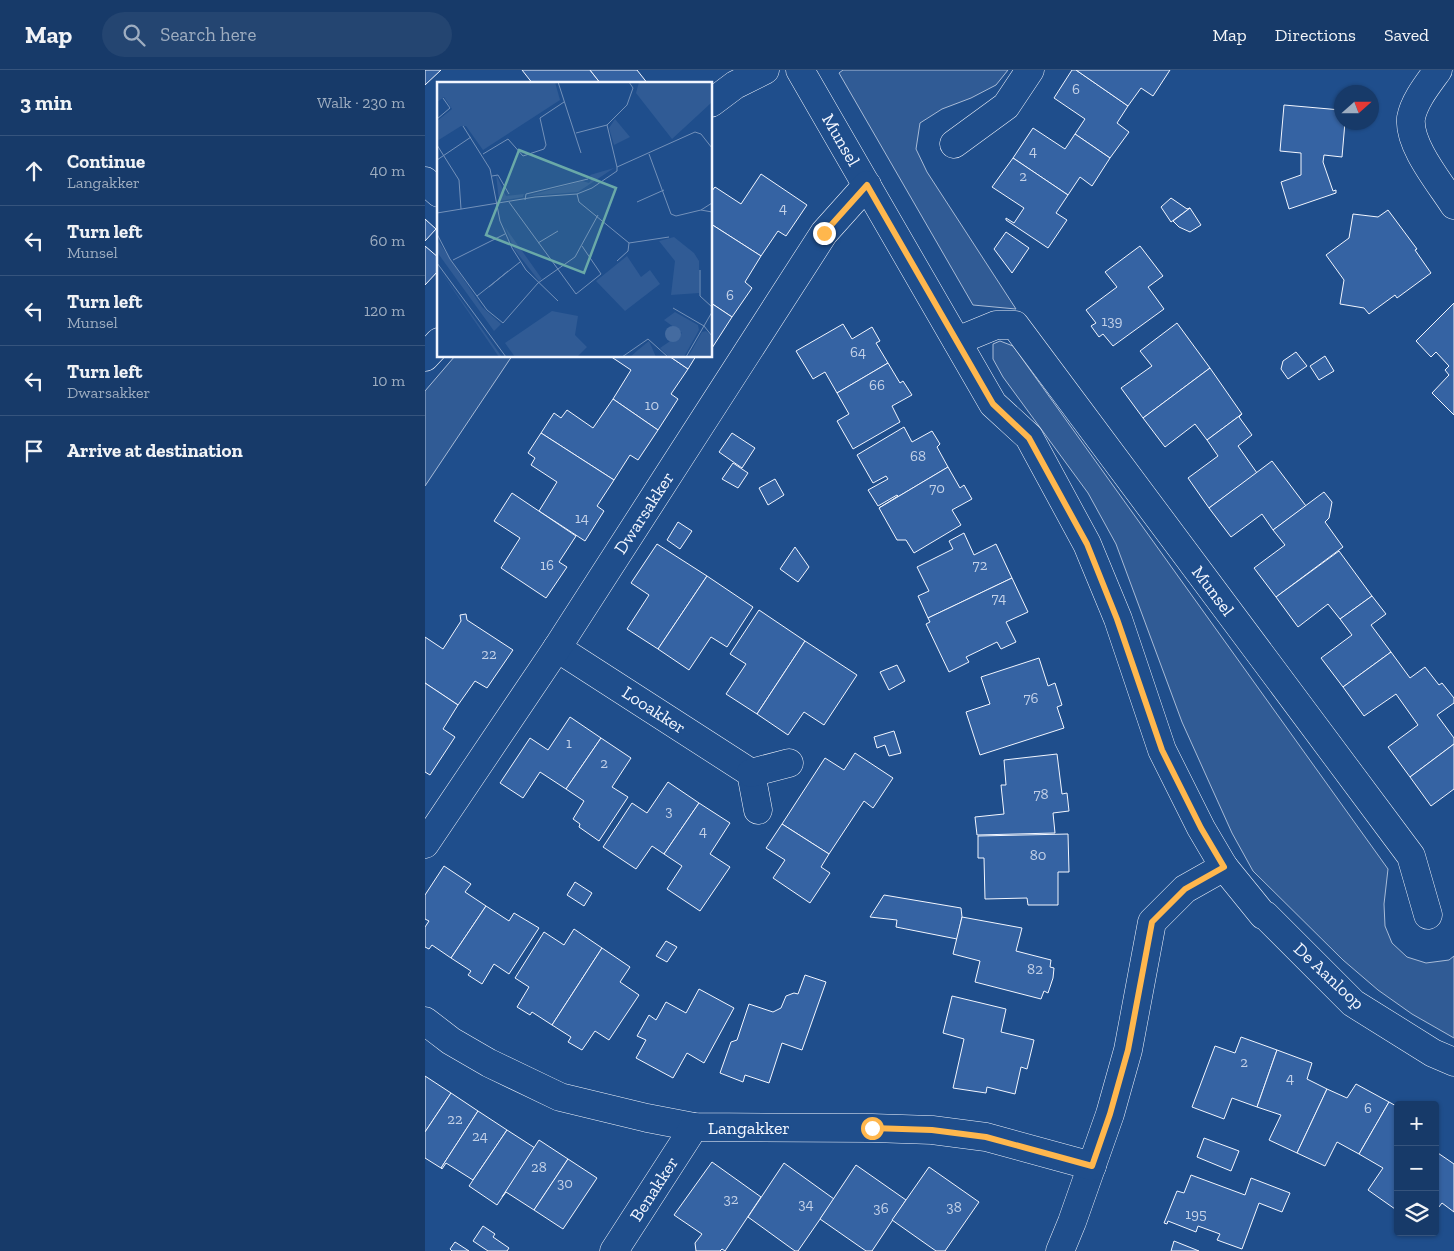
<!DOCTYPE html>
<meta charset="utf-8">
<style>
:root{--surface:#173a69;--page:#244571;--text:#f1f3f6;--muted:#9eadc0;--line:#36547d}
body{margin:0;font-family:"Zilla Slab",serif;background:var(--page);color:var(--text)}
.controls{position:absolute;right:15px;bottom:15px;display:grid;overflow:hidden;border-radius:5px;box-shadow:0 1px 4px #0004}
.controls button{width:45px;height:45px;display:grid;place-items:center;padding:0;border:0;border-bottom:1px solid var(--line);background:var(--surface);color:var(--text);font:25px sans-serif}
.compass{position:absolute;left:909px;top:15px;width:45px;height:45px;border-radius:50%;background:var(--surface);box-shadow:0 1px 4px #0004;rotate:69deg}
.stop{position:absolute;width:15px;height:15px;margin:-11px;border:4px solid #ffb74d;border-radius:50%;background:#fff}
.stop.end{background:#ffb74d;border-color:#fff;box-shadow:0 1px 5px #0008}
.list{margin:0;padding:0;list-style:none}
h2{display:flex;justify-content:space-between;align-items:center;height:65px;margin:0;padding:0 20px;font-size:21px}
h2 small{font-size:16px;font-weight:400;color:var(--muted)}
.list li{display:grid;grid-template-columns:32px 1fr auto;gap:15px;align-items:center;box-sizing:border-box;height:70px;padding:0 20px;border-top:1px solid var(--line)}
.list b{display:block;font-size:19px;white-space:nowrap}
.list p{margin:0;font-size:16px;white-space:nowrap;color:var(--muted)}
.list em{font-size:16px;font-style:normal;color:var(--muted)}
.icon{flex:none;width:28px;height:28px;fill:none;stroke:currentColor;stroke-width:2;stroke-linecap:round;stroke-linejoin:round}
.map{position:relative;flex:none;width:1029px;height:1181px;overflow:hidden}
header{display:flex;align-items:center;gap:30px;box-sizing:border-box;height:70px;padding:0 25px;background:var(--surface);border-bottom:1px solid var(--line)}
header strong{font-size:24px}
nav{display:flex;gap:28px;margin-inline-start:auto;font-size:18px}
.search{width:350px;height:45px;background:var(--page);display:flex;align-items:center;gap:12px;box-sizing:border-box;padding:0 18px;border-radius:28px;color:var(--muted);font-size:19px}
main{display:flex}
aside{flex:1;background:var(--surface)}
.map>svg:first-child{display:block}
.built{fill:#305b95;stroke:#a8bbd7}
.building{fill:#3563a3;stroke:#f2f6ff}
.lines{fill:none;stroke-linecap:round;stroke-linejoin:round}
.minor-casing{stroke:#f2f6ff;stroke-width:29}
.minor{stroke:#1f4e8c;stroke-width:28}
.route{stroke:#ffb74d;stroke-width:6}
.labels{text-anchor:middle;stroke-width:4;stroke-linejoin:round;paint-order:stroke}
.number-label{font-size:15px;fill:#c3d1e8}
.street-label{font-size:18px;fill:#f2f6ff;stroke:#1f4e8c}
.inset-road{fill:none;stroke:#7391ba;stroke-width:1}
.view{fill:#6aa9a8;fill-opacity:0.15;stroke:#6aa9a8;stroke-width:2.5}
.inset-edge{fill:none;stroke:#f2f6ff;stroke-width:2.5}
</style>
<header>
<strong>Map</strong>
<div class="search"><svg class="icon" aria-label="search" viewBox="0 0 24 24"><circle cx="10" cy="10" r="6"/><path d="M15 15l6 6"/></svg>Search here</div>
<nav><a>Map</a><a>Directions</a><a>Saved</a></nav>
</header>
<main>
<aside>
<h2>3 min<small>Walk · 230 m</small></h2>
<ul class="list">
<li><svg class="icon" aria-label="ahead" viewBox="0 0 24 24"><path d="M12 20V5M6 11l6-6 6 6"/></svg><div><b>Continue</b><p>Langakker</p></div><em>40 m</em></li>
<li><svg class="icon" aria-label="left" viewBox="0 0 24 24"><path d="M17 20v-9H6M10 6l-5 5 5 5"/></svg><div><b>Turn left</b><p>Munsel</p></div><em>60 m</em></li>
<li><svg class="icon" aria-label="left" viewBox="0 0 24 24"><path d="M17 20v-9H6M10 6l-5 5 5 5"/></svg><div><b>Turn left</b><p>Munsel</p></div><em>120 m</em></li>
<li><svg class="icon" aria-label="left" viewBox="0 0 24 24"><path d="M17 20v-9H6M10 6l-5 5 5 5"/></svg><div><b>Turn left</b><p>Dwarsakker</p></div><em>10 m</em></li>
<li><svg class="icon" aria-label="arrive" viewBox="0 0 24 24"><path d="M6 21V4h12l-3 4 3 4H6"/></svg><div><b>Arrive at destination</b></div></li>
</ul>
</aside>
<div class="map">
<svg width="1029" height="1181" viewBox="0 0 1029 1181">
<rect width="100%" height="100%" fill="#1f4e8c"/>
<g class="built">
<polygon points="418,0 583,0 571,15 546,28 517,39 495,53 491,79 502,102 591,239 548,235 414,3"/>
<polygon points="575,271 588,276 963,799 959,834 960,856 967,873 982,887 1001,893 1024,890 1029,886 1029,968 987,944 953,920 918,890 828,801 807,763 757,652 691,474 663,423 578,307 568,289 568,274"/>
<polygon points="30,286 87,286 0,416 0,321"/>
</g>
<g class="building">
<polygon points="0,0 16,0 0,15"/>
<polygon points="97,0 165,0 176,14 108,14"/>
<polygon points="165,0 212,0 223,14 176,14"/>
<polygon points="647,0 651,0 703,36 692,53 704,62 685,88 650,64 660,49 629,28"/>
<polygon points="651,0 745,0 728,26 716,18 703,36"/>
<polygon points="859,35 916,40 916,52 920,52 917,87 899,85 898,92 908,121 911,120 911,123 864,139 856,112 876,105 876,83 855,81"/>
<polygon points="608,58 640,79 650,64 685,88 667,116 655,107 643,125 588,88"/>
<polygon points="588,88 643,125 631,143 642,150 623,178 581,150 581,148 589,153 599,138 567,117"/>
<polygon points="336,104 382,135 361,166 353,161 336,186 286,154 286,122 290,117 316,134"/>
<polygon points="746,128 762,139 765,138 746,152 736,137"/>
<polygon points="765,138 776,155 765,162 754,157 748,151"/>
<polygon points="963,140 992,179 990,180 1006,203 972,228 970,225 944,244 939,238 915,234 919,210 901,185 924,168 928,144 953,147"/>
<polygon points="0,149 11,159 0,171"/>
<polygon points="286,154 336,186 320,212 327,218 307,247 286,233"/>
<polygon points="581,162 604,178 587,203 569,179"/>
<polygon points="0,176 14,188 14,200 0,215"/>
<polygon points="715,176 738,206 723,217 739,239 688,276 678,264 674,267 666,256 671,253 661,240 692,217 680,202"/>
<polygon points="286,233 307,247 287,278 286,277"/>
<polygon points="1029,233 1029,345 1007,323 1024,305 1020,300 1024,296 1011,282 1006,287 991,271"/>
<polygon points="752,253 785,298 718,348 696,318 727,296 715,281"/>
<polygon points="418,254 427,269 447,257 455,271 451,273 463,293 412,323 400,302 388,309 371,281"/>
<polygon points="871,282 882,296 863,309 856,299 858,291"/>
<polygon points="185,286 244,286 263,299 246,324 253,329 233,360 188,329 206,300"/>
<polygon points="244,286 271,286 263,299"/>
<polygon points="900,286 909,301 894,310 885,296"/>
<polygon points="463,293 475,313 478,311 487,325 467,336 475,352 428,379 412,351 424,344 412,323"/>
<polygon points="785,298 817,344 782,370 770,354 740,377 718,348"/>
<polygon points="188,329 233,360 213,390 205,385 189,410 116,363 129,343 136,348 142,340 168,358"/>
<polygon points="817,344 814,347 827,365 813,376 832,403 784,438 763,408 793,386 782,370"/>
<polygon points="479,357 487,372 507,361 515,374 512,377 523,397 454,438 473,426 472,425 453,436 443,420 463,409 461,406 448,413 432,385"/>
<polygon points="116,363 189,410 172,436 179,441 160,471 114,441 132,412 106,395 110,388 103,383"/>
<polygon points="307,363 330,378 317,398 294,382"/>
<polygon points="847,391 881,436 848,460 837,444 806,467 784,438"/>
<polygon points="308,393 323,403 313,418 297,409"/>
<polygon points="523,397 535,418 539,415 547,429 527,440 536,455 489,483 481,470 472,470 454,438"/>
<polygon points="350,409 359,425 343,435 334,418"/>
<polygon points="899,422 907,432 904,448 900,452 918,477 851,527 829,498 860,475 848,460"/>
<polygon points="87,423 151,466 134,492 142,497 121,528 76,498 95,468 69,451"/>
<polygon points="253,452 267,461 255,479 242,470"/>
<polygon points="539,463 549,485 571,474 587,508 503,548 493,526 504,521 492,497 528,479 524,471"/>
<polygon points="232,474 282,506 233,579 202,559 224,525 206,513"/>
<polygon points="370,477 384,497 373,512 355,499"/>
<polygon points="914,481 947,526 915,549 903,534 873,557 851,527"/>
<polygon points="282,506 328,537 302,577 286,567 264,600 233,579"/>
<polygon points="587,508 603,542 581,552 591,572 576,579 572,572 541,587 544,592 524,602 501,554 505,552 503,548"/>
<polygon points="947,526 961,544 946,555 966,582 918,617 896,588 927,565 915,549"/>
<polygon points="334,540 380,571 332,644 301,624 321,594 305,584"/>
<polygon points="41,544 42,550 88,580 62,618 50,611 33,635 0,613 0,567 18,579 36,551 35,545"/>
<polygon points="380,571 432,605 399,655 379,642 363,665 332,644"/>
<polygon points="966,582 985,608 1000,597 1014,615 1017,613 1029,628 1029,633 1012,645 1029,668 1029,674 985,707 963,677 993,655 971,624 939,646 918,617"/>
<polygon points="614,588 623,616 630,613 637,635 632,637 639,658 555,685 541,642 565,634 556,607"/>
<polygon points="472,595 480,611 464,620 455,602"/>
<polygon points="0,613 33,635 18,659 30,667 5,705 0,702"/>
<polygon points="145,647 176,668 141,719 115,702 98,728 75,713 105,668 123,680"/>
<polygon points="469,661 476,683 464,686 460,675 452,678 449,667"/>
<polygon points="176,668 206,688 187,717 203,727 174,771 154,757 155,754 148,749 159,731 141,719"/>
<polygon points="1029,674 1029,719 1006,736 985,707"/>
<polygon points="430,683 468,708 448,738 439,731 404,784 357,754 400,688 419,700"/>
<polygon points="632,684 637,724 642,723 644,741 628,743 630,763 552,765 550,747 579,744 576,715 581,715 579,690"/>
<polygon points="243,712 274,733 239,784 227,776 211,799 178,777 207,733 222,743"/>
<polygon points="274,733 305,753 285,784 305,797 275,841 242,819 257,796 239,784"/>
<polygon points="357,754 404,784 396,797 405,803 385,833 348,808 360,790 341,778"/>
<polygon points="643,764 644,802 633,802 633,835 603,835 602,828 560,829 559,788 553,788 553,766"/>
<polygon points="19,796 46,814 40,822 61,836 26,888 7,875 4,879 0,877 0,857 4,851 0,849 0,825"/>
<polygon points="150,812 167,823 159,836 142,825"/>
<polygon points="459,825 536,838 537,847 532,869 471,857 472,850 445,847"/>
<polygon points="61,836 84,851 89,843 114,858 84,904 69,894 57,914 43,905 46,901 26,888"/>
<polygon points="537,847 597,858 591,881 626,890 625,897 629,898 628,908 623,923 619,921 616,929 550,912 555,891 528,884"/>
<polygon points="149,859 177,878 127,955 107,942 105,945 92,937 104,917 90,908 119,862 139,875"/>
<polygon points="241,871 252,877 242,892 231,886"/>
<polygon points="177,878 205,897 195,912 214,925 184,970 170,961 157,980 143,972 146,967 127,955"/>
<polygon points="380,905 401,912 377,980 357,973 344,1013 320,1005 318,1012 295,1003 306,972 312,970 324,934 348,942 356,938 361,926 369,923 373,924"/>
<polygon points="274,919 309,938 279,993 262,983 248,1008 211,988 221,970 212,966 224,945 231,950 241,932 261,943"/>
<polygon points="527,926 581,939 576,962 609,970 602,999 596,997 590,1024 562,1017 561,1023 528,1018 539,969 518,963"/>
<polygon points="816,967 852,980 832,1037 807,1028 799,1049 767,1037 790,976 810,983"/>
<polygon points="852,980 887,993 882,1009 902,1019 872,1083 844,1070 856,1045 832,1037"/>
<polygon points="0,1006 26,1023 0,1062"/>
<polygon points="931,1014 964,1032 934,1084 912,1072 900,1096 872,1083 902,1019 922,1028"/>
<polygon points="26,1023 53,1041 16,1098 0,1088 0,1062"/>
<polygon points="964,1032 973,1037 973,1135 970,1139 943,1120 958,1098 934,1084"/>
<polygon points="53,1041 82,1060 48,1110 21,1093 17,1099 16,1098"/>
<polygon points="82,1060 110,1078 72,1135 44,1116"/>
<polygon points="779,1068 814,1081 806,1101 772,1087"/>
<polygon points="114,1070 143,1089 109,1140 81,1122 77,1127"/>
<polygon points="1010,1081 1029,1094 1029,1142 1017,1133 1010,1142"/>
<polygon points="143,1089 172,1108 138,1159 109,1140"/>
<polygon points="287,1092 336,1127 300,1181 297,1179 295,1181 271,1181 270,1173 277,1164 249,1145"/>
<polygon points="359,1093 409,1129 373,1181 370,1181 323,1147"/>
<polygon points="431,1095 481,1130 447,1181 441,1181 395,1149"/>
<polygon points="504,1097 554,1132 520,1181 511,1181 467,1150"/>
<polygon points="766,1105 820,1125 826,1108 865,1123 857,1142 834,1133 817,1179 792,1170 795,1164 773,1156 771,1162 743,1151 742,1154 739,1153 752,1121 759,1123"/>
<polygon points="58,1156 70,1164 68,1167 84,1178 82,1181 63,1181 48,1171"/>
<polygon points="749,1171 774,1181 746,1181"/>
<polygon points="30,1172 44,1181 27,1181 25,1179"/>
</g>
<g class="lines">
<defs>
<g id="minor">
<polyline points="375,0 568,334 604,367 662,474 693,549 737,680 776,758 799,797 760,819 727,852 703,980 685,1044 647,1152 635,1181"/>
<path d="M 1013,0 C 1003,14 989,31 986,48 C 983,75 1015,113 1029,135"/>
<polyline points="286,33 310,15 340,0"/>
<polyline points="529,74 581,36 605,0"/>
<polyline points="0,111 14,123"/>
<polyline points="532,271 571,255 590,255 986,786 1003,845"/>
<polyline points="0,287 14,272"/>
<polyline points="132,578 326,703 333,740"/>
<polyline points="326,703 364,693"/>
<polyline points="0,774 132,578 399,163 442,115"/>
<polyline points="799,797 838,845 840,845 928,933 1008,983 1029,992"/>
<polyline points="0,951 26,971 64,993 135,1027 222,1048 269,1057 447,1058 507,1060 561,1067 667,1096"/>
<polyline points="189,1181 269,1057"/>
</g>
</defs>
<use href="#minor" class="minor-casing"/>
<use href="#minor" class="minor"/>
</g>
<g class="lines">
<polyline class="route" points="399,163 442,115 568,334 604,368 662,474 692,549 737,680 776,758 799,797 760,819 727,852 703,980 685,1044 667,1096 561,1067 507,1060 447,1058"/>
</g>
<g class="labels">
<g class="number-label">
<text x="651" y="24">6</text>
<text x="608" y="86">4</text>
<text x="598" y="111">2</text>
<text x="358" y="143">4</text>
<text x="305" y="230">6</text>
<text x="687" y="256">139</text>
<text x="433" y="287">64</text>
<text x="452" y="320">66</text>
<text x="227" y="340">10</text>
<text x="493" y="391">68</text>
<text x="512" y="423">70</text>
<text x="157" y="453">14</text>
<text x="122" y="500">16</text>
<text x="555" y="500">72</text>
<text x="574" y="533">74</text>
<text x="64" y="589">22</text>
<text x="606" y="633">76</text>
<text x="144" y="678">1</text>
<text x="179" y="698">2</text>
<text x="616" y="729">78</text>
<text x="244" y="746">3</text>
<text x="278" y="766">4</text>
<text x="613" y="790">80</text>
<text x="610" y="904">82</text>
<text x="819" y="997">2</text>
<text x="865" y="1013">4</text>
<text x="943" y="1043">6</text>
<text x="30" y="1054">22</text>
<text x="55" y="1071">24</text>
<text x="114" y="1102">28</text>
<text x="140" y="1118">30</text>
<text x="306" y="1134">32</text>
<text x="381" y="1139">34</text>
<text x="529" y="1142">38</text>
<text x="456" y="1143">36</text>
<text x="771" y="1149">195</text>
</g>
<g class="street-label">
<text transform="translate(416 70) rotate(60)" y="6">Munsel</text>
<text transform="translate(219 443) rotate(-57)" y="6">Dwarsakker</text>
<text transform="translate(788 521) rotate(53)" y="6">Munsel</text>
<text transform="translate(229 640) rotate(33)" y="6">Looakker</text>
<text transform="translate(904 906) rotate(43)" y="6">De Aanloop</text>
<text x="324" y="1064">Langakker</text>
<text transform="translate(229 1119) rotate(-57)" y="6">Benakker</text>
</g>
</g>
<g transform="translate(12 12)">
<rect width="275" height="275" fill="#1f4e8c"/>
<path d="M 0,0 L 118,0 L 123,18 L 46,68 L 29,44 L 24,44 L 0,59 L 0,39 L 15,27 L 7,15 L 0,20 ZM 202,0 L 275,0 L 274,21 L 235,57 L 199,11 ZM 178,37 L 193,55 L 177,63 L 172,46 ZM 177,86 L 141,110 L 90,114 L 145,99 L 152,101 L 155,97 L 153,93 ZM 59,92 L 69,114 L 87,112 L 86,115 L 62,119 ZM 68,145 L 105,197 L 102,199 L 77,167 ZM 237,155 L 257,171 L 262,179 L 262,211 L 234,213 L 238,179 L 222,159 ZM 0,157 L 45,225 L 64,242 L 57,249 L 0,170 ZM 190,174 L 204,195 L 213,188 L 223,202 L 188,229 L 159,199 ZM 0,184 L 65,275 L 62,275 ZM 115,229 L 141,234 L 138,253 L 150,265 L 140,275 L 78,275 L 68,261 ZM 238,230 L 261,243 L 262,248 L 247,275 L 232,275 L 223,266 L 245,251 L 227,238 ZM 269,249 L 275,254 L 275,275 L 251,275 L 265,250 ZM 212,259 L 219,275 L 193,275 L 201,268 Z" fill="#305b95"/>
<path d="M228 252a8 8 0 1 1 16 0a8 8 0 1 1-16 0Z" fill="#446ba0"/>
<path class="inset-road" d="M 121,0 L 144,71M 0,37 L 13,26 L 6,16M 170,43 L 190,23 L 196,6 L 192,0M 170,43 L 180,85M 26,44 L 53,87 L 63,139 L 75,166 L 89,188 L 121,219M 139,51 L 170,43M 0,63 L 22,98 L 24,127M 46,72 L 71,57 L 86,74 L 107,67 L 109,63 L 103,36 L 127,20M 212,72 L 234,132 L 239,134 L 264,128M 0,78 L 34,55M 55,94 L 61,93 L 72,112M 140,112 L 155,106 L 180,89 L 180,85 L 258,50 L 264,52 L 275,66M 88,118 L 89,112 L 151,97M 72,120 L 139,212 L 164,192 L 145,164M 200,120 L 227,108M 275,121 L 264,128 L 275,130M 0,131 L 98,115 L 140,112 L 142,120 L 192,161 L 232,155M 0,152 L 13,177 L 50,228 L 66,241 L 101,201 L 138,175 L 161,133M 101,161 L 121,149M 16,178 L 68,152M 180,179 L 191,169 L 192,161M 0,181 L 69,275M 263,188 L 263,214 L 275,225M 52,205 L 71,189M 40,214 L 83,180M 236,226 L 267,244 L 275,254M 185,275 L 211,257 L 231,275M 249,275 L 275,230"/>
<path class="view" d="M 82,68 L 179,106 L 147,191 L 49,153 Z"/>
<rect width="275" height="275" class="inset-edge"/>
</g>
</svg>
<div class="controls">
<button>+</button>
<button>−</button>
<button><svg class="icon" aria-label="layers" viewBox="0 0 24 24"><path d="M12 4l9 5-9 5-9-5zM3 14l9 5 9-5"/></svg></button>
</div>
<svg class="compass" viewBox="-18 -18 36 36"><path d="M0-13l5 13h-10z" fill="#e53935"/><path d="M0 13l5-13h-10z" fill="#9eadc0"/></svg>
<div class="stop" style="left:447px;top:1058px"></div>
<div class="stop end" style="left:399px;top:163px"></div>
</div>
</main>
